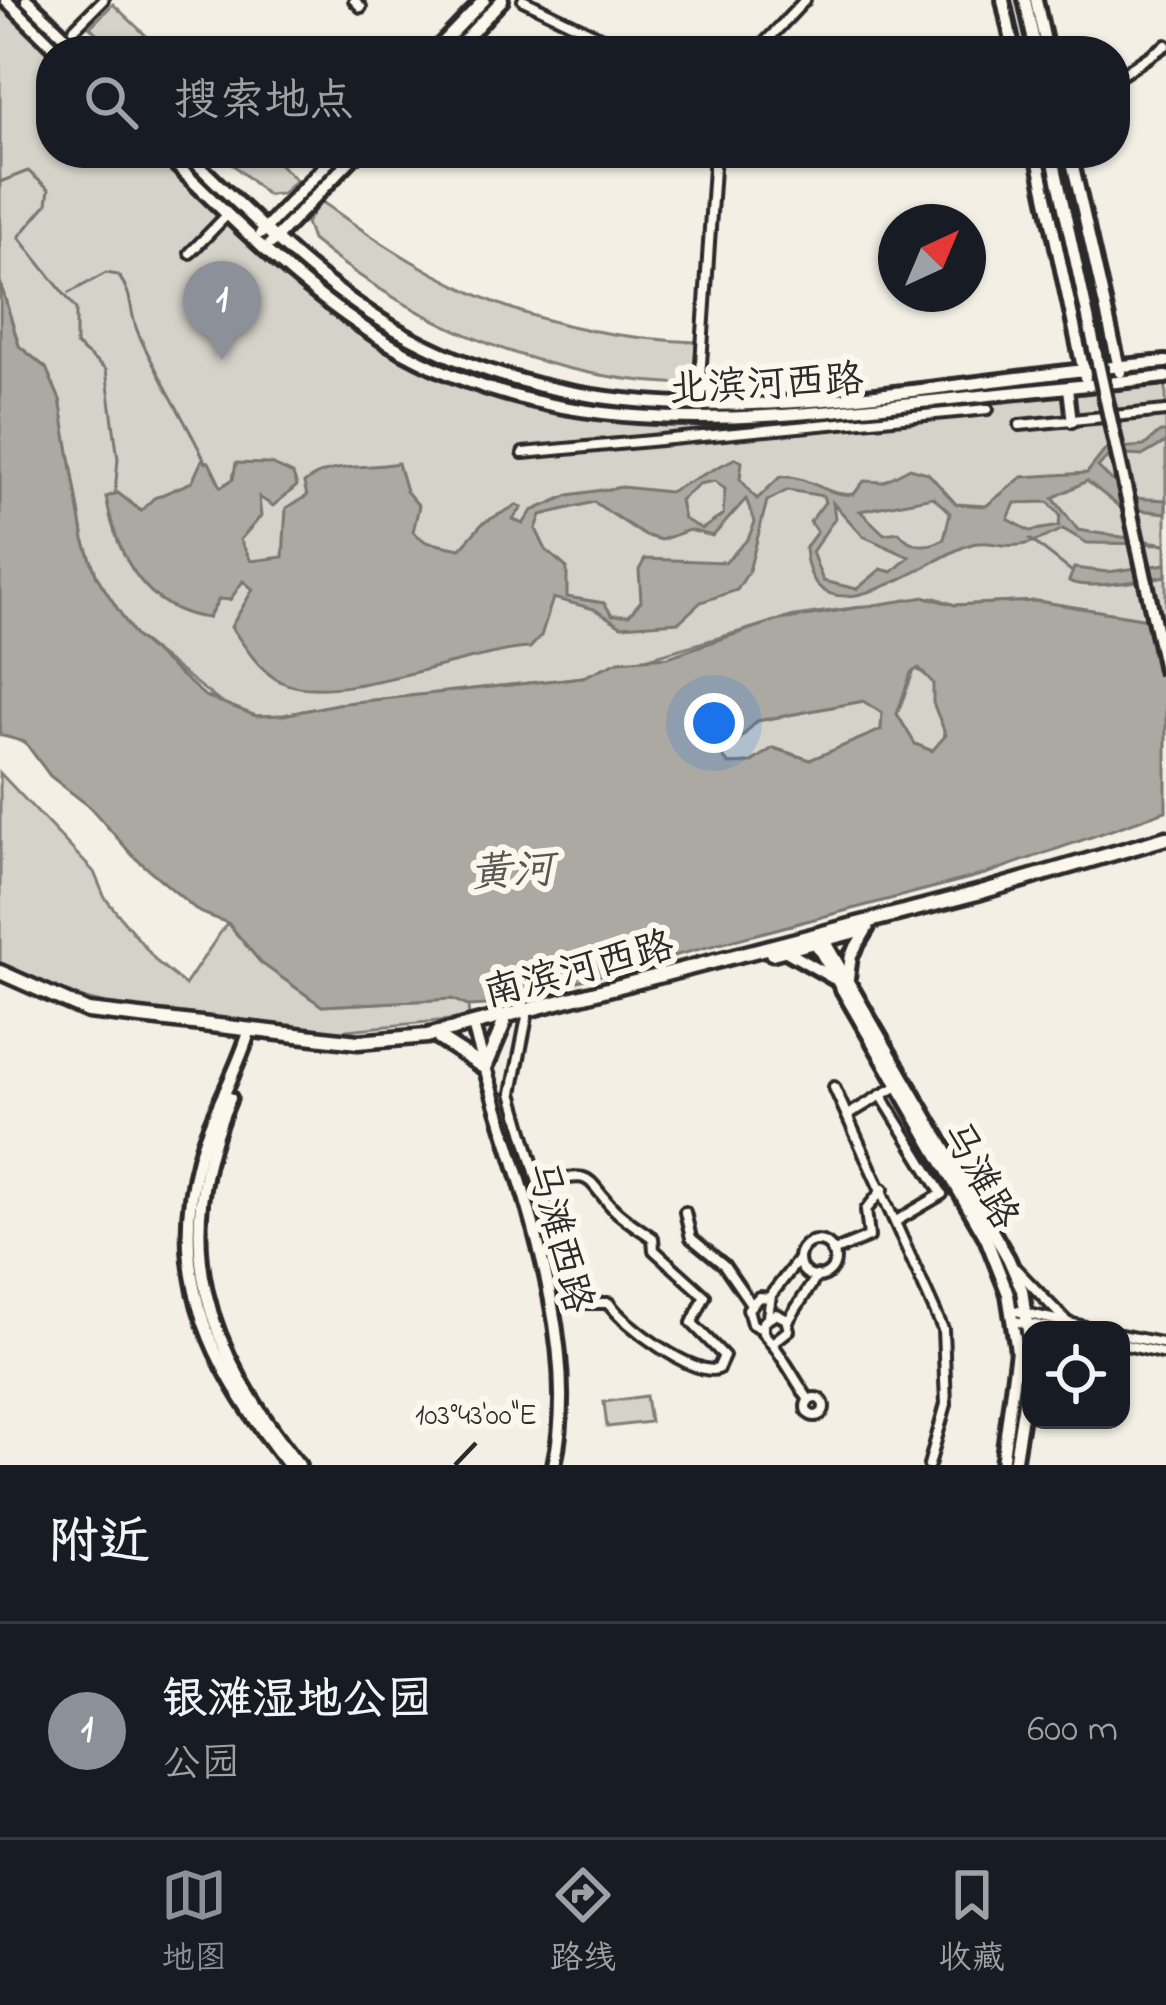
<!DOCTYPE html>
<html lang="zh">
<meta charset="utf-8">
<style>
:root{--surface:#171b24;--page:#20242c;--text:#f1f3f6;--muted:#9ea1a6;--line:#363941;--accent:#8c9099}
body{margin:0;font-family:"Indie Flower","LXGW WenKai TC",sans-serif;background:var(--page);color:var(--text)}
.controls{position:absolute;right:36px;bottom:36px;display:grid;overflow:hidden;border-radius:24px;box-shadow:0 3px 9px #0004}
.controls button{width:108px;height:108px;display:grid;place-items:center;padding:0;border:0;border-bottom:3px solid var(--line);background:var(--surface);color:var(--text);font:60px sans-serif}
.compass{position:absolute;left:878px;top:204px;width:108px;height:108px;border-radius:50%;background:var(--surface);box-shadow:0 3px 9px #0004;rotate:44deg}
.you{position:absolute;left:714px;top:723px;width:42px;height:42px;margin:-30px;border:9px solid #fff;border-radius:50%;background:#1a73e8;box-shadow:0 0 0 18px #1a73e833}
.badge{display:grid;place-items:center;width:78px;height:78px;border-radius:50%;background:var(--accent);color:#fff;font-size:39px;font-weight:700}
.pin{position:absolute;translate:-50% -99px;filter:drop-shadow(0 3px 6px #0008)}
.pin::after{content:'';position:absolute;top:63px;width:42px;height:36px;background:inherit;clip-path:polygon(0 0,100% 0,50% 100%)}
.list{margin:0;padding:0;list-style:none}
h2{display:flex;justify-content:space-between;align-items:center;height:156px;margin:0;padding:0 48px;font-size:51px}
h2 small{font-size:39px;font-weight:400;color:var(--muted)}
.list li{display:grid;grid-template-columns:78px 1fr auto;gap:36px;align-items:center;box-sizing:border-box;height:216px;padding:0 48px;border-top:3px solid var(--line)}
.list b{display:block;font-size:45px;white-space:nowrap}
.list p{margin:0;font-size:39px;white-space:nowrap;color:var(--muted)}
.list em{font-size:39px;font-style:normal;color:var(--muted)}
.icon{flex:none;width:66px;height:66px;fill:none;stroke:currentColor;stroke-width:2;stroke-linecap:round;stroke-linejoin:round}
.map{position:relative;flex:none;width:1166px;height:1465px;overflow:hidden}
.search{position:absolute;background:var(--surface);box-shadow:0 3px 9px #0004;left:36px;right:36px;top:36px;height:132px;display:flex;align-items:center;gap:30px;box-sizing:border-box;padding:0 42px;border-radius:48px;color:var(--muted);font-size:45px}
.sheet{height:372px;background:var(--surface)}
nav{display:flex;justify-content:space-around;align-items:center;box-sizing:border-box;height:168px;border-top:3px solid var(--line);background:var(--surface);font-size:33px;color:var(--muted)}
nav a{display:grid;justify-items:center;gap:6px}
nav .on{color:var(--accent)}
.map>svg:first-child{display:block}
.green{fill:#d5d2c9;stroke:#807e7a;stroke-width:3}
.water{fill:#aca9a2;stroke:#787772;stroke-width:3;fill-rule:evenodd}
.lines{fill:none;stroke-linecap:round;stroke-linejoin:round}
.stream{stroke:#787772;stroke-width:3}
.minor-casing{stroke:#2b2b2b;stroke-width:16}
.major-casing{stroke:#2b2b2b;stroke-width:20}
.highway-casing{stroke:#2b2b2b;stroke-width:21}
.minor{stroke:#fbf7ec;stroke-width:8}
.major{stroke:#fbf7ec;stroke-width:10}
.highway{stroke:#fbf7ec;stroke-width:12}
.major-bridge-casing{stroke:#2b2b2b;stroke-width:20;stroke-linecap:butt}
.major-bridge{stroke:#fbf7ec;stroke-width:10}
.ticks{fill:none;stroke:#2b2b2b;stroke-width:4.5}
.labels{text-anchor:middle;stroke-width:12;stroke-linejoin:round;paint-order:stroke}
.street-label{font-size:39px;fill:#2b2b2b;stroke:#fbf7ec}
.water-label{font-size:42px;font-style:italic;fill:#585755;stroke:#fbf7ec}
.ticks-label{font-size:30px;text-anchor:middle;fill:#2b2b2b;stroke:#fbf7ec;stroke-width:12;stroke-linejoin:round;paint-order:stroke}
</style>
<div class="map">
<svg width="1166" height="1465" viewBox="0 0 1166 1465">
<rect width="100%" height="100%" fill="#f3efe4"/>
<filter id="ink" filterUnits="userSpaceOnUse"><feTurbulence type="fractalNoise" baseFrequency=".00833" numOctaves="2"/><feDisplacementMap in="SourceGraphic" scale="24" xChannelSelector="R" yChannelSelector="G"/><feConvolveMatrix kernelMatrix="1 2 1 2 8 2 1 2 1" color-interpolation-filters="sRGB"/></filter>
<g filter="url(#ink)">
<g class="green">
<path d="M 0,3 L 51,52 L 51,153 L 155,153 C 232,228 306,304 400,357 C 549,442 740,420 902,403 C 990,394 1078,386 1166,377 L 1166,622 L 1037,601 L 955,605 L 933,597 L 794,616 L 583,677 L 337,704 L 284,715 L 256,716 L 225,706 L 135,636 L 97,577 L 84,540 L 60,400 L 46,368 L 19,346 L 0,282 Z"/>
<polygon points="113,4 162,51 115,51 90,27"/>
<polygon points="220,153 268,153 296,180 282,194 267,195"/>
<path d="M 321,201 C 447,292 538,335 696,342 L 694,384 C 553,382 421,329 312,240 L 306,223 Z"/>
<path d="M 915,668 L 932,679 C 935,698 945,724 945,742 L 932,751 L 915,744 L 897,714 Z"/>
<polygon points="864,701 882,713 881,730 874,737 810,760 774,748 750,763 729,764 722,757 757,721"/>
<path d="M 0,773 L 94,872 L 105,898 L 157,962 L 185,985 L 227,923 L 261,963 L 322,1006 L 452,999 L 468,1006 L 469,1018 L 346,1030 L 346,1038 C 239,1022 91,1020 0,963 Z"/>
<polygon points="646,1396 650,1422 607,1427 604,1402"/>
</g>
<g class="water">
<path d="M 0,282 L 19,346 L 46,368 L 60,400 L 84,540 L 97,577 L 135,636 L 205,696 L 256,716 L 284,715 L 337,704 L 583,677 L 619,661 L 668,657 L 774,621 L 925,597 L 955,605 L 1037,601 L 1166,622 L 1166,811 L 985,874 L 487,1005 L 468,1006 L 452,999 L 322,1006 L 261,963 L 228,923 L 199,912 L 134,857 L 89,806 L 50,776 L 25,742 L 0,735 ZM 919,668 L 933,683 L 933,703 L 946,735 L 932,751 L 915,744 L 897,714 L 911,673 ZM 863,701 L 882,713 L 881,730 L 810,760 L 773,748 L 750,763 L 729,764 L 723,757 L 757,721 Z"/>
<path d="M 1160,432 L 1166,432 L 1166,442 L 1142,456 L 1110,454 L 1098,467 L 1131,498 L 1166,500 L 1166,513 L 1121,508 L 1087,481 L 1053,498 L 1078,530 L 1166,544 L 1087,543 L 1063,529 C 1053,534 1031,544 1020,545 C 1000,548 986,538 966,546 C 920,564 813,648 805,548 L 817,532 L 810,522 L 825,502 L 823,496 L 788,490 L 767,501 L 749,571 L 737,590 L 701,602 L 679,622 L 621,626 L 594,609 L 553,598 L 541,636 L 530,648 C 467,651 336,707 281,682 C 259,671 245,646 231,627 L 253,589 L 243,581 L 230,600 L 219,599 L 208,618 C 145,611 116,554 106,497 L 118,493 L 141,511 L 154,498 L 192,482 L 202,460 L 209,462 L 221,487 L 233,479 L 236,463 L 271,464 L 293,474 L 297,486 L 273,506 L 259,497 L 261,516 L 240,540 L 251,561 L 283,557 L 286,508 L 307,496 L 304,483 C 332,461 364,470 398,463 L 406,491 L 419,506 L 413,532 L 426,542 L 460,549 L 483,523 L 517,505 L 522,508 L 513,519 L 523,524 L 532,511 L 569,495 L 622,487 L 669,492 L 736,458 L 742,462 L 740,479 L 757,499 L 780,477 C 808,474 828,498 854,494 L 864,481 L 883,482 L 910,468 L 928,473 L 956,504 L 986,506 L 1022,477 L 1087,473 L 1106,449 L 1144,446 ZM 715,481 L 725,489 L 723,515 L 702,529 L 684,519 L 680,500 L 699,484 ZM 933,497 L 950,513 L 944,539 C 928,548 911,548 899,532 L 884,534 L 860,511 ZM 746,499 L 755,522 L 748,539 L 725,562 L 645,559 L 639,570 L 641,601 L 629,615 L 612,615 L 604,603 L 567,597 L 567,568 L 546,550 L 536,529 L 541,515 L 594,502 L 644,535 L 661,540 L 689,530 L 713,536 ZM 1048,502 L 1060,515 L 1059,526 L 1030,531 L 1008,519 L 1015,503 ZM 833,503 L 863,536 L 909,557 L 892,572 L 881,569 L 857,589 L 823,581 L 812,552 L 835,518 Z"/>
<path d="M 1166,564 L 1166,576 C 1144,580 1085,591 1069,581 L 1074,568 L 1108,572 Z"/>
</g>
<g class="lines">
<g class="stream">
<polyline points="0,182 28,171 49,189 47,204 19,237 76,309 76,345 106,370 118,459 115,493"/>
<path d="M 69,293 L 106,273 L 118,275 C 135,297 128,312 139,335 C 159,379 185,419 206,463"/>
<polyline points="1030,539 1071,571"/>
</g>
<defs>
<g id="minor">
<polyline points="354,0 361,7"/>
<polyline points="523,0 629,51"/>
<polyline points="74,29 103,0"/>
<polyline points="757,51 805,0"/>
<polyline points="1115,79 1166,45"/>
<polyline points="190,253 227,215"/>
<polyline points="1068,388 1072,422"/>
<polyline points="699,394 715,153"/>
<polyline points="1020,425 1166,411"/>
<polyline points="523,453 988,409"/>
<path d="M 527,1017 L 512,1093 L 573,1303 L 609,1303 C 622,1324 694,1377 718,1369 L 724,1356 L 692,1323 L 705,1296 L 654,1250 L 653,1238 C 639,1228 623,1219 612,1207 C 584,1176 594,1172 547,1182"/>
<polyline points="834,1087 943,1329 946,1404 929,1465"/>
<polyline points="848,1115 881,1095"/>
<polyline points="685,1212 691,1238 724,1265 751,1304"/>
<polyline points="898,1220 942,1194 881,1095 898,1086"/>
<circle cx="817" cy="1259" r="18"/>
<polyline points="832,1252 869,1237 866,1210 883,1189"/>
<polyline points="1016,1269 1069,1324"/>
<polyline points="1012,1310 1099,1330"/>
<polyline points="768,1316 771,1295 799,1259"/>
<polyline points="788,1321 817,1276"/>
<polyline points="1014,1321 1062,1330"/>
<polyline points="762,1329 752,1324 748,1309 759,1297 770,1298"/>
<polyline points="1121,1335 1166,1344"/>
<path d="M 775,1341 L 789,1330 L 786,1319 L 776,1314 L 763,1322 L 763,1333 C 780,1350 793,1377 809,1400"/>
<polyline points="1121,1344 1166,1354"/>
<circle cx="815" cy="1407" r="9"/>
</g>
<g id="major">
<polyline points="6,0 58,51"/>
<polyline points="27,0 80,51"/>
<polyline points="1003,0 1014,51"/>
<polyline points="1025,0 1036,51"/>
<polyline points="1036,0 1047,51"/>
<polyline points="435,51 484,0"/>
<polyline points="454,51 502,0"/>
<path d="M 164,153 C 234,221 302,291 386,342 C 546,438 726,423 902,404 C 990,395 1078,386 1166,377"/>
<path d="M 186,153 C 252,217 315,282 395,329 C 632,464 912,381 1166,362"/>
<polyline points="1037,153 1085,377"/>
<polyline points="1070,153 1120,372"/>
<polyline points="261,233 337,153"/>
<polyline points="271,243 357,153"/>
<polyline points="821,935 1008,1258 1022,1290 1031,1351"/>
<polyline points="813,939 986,1238 1008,1294 1017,1351 1002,1465"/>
<polyline points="786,951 833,978"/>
<polyline points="848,978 851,955 868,927"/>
<path d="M 473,1025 C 508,1159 585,1329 554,1465"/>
<path d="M 250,1029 C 237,1074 211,1113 199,1158 C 166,1280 215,1373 289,1465"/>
<path d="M 230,1098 C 167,1242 206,1349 299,1465"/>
<polyline points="1014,1465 1031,1359"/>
</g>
<g id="highway">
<polyline points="772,953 856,931"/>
<polyline points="0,972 88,1011 358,1042 427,1036 981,892 1166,838"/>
<polyline points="440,1039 485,1068 504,1023"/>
</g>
</defs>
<use href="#minor" class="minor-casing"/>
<use href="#major" class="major-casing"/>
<use href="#highway" class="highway-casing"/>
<use href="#minor" class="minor"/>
<use href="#major" class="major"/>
<use href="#highway" class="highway"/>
<defs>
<polyline id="major-bridge" points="1052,153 1166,674"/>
</defs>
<use href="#major-bridge" class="major-bridge-casing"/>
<use href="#major-bridge" class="major-bridge"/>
</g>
</g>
<path class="ticks" d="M 455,1465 L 476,1443"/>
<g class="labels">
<g class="street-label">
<text transform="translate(766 382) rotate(-3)" y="14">北滨河西路</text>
<text transform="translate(578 967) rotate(-15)" y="14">南滨河西路</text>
<text transform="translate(982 1174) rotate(61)" y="14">马滩路</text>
<text transform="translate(562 1236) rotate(75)" y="14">马滩西路</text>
</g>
<g class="water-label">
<text transform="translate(512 869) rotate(-3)" y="15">黄河</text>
</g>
</g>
<g class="ticks-label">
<text x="476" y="1424">103°43'00"E</text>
</g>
</svg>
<div class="controls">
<button><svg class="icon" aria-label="locate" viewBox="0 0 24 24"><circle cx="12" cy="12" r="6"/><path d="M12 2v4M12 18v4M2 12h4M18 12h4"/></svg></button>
</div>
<svg class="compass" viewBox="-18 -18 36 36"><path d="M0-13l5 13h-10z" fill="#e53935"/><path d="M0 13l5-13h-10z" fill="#9ea1a6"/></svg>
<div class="you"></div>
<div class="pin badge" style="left:222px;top:360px">1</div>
<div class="search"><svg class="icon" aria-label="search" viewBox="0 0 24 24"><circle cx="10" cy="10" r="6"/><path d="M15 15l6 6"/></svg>搜索地点</div>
</div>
<section class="sheet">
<h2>附近<small></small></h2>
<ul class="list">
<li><span class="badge">1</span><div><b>银滩湿地公园</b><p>公园</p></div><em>600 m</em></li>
</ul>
</section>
<nav>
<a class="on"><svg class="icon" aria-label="map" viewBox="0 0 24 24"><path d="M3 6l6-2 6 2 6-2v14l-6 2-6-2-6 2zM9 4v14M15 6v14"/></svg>地图</a>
<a><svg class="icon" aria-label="directions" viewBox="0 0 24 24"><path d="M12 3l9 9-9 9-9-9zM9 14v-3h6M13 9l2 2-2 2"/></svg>路线</a>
<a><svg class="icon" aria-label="saved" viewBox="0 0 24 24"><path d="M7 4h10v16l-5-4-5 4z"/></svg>收藏</a>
</nav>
